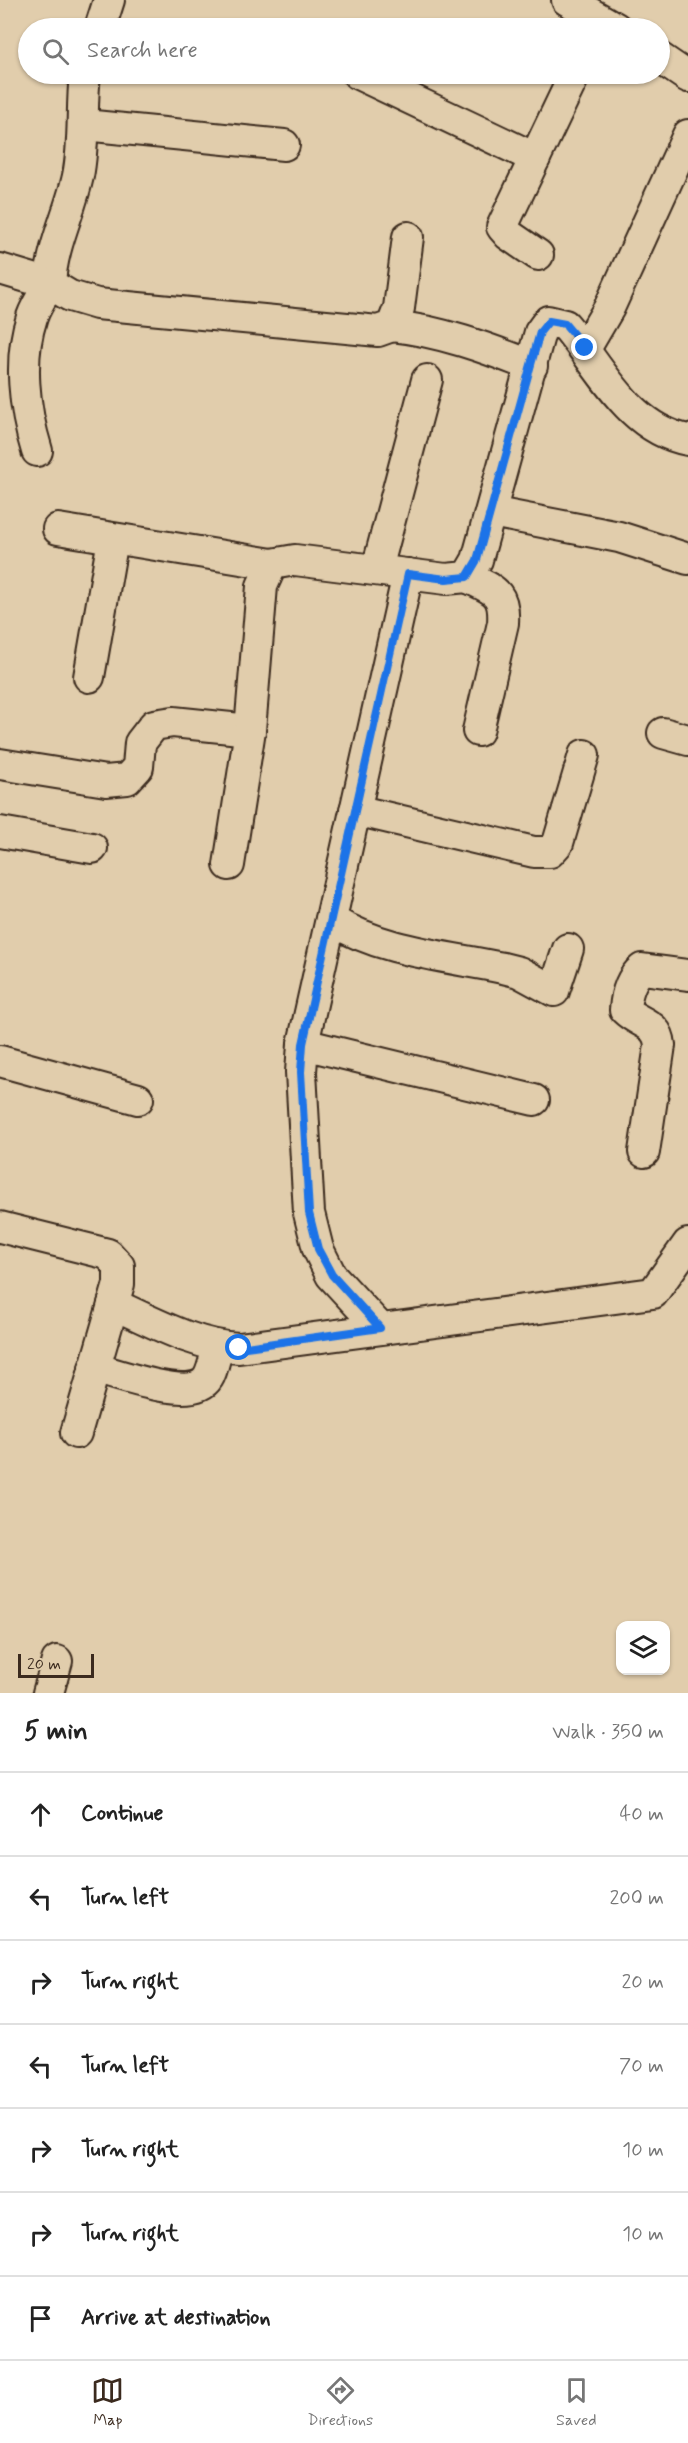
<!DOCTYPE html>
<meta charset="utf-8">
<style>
:root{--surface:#fff;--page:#f6f6f6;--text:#222;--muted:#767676;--line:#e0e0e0;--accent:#3b2a1e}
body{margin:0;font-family:Mynerve,sans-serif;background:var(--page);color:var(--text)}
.controls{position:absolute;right:18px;bottom:18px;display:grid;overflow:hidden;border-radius:12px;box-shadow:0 2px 4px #0004}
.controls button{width:54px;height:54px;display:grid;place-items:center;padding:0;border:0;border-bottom:2px solid var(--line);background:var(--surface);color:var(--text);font:30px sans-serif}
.scale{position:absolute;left:18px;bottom:15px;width:76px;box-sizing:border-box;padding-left:6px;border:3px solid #3b2a1e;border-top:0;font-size:16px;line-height:21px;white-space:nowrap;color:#3b2a1e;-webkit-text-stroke:4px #e1cdac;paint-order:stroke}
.stop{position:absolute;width:18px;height:18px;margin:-14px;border:4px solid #1a73e8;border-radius:50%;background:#fff}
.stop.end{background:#1a73e8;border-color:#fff;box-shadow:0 2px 6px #0008}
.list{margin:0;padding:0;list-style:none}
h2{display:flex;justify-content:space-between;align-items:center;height:78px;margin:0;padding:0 24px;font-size:26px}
h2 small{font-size:20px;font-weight:400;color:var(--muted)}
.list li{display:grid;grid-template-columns:39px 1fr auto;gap:18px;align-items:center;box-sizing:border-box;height:84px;padding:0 24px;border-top:2px solid var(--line)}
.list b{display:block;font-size:22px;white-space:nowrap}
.list em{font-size:20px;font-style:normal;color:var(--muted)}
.icon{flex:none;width:33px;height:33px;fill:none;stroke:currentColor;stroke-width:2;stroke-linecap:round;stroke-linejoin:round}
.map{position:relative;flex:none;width:688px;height:1693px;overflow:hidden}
.search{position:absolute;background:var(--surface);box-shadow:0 2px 4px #0004;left:18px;right:18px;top:18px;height:66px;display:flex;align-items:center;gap:15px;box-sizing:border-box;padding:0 21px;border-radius:33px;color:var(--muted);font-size:22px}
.sheet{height:666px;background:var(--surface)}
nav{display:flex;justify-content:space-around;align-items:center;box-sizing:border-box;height:84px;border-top:2px solid var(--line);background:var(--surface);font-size:16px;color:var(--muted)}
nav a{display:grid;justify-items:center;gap:3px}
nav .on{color:var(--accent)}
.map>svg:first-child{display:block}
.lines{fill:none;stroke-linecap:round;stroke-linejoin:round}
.minor-casing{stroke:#3b2a1e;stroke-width:34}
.minor{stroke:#e1cdac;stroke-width:30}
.route{stroke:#1a73e8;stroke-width:8}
</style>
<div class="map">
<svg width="688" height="1693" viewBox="0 0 688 1693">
<rect width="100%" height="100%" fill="#e1cdac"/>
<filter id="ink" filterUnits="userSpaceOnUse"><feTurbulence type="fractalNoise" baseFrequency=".0167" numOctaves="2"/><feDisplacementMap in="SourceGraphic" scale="12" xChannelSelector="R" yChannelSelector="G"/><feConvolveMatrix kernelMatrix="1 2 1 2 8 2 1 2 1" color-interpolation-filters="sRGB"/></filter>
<g filter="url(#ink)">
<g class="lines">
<defs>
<g id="minor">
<polyline points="567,0 616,28"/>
<polyline points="100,28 109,0"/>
<polyline points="660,58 688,77"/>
<path d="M 85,74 C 81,108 85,141 78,176 C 70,213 52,245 50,284 L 70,296 L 97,304 L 378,331 L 392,326 L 399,308 L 408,237"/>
<polyline points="358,74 535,158"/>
<polyline points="84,125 284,145"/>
<polyline points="538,255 509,235 502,227 575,74"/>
<path d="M 0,269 L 50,284 C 44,294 36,305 32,317 C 18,359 24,409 37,451"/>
<path d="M 392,326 C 440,331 487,348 532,366"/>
<polyline points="585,349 609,308 688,135"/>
<polyline points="491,512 619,537 688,559"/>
<polyline points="58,529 272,564"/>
<polyline points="377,569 427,380"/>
<path d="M 467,577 C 493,590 505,591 503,623 L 478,731"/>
<polyline points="89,677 113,539"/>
<polyline points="663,733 688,740"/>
<polyline points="0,764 106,781 127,779 138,767 140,743 154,725 173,722 250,730"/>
<polyline points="355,810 534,852 550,852 558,843 584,755"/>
<polyline points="0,832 92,848"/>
<path d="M 229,865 L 250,730 L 262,586 L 272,564 L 295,560 L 446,579 L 467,577 L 477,560 L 540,332 L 548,321 L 565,325 C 601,367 628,429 688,440"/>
<path d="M 331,920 C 381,951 445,956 503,968 L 519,972 L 554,991 L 568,949"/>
<polyline points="303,1044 534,1100"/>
<polyline points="0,1061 138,1099"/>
<path d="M 644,1152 L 660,1045 C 658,1022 639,1024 625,1010 C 626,994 630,979 642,969 L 688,975"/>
<polyline points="0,1227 108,1254 119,1266 119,1284 76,1433"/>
<path d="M 113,1304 C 153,1322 195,1346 239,1348 L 653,1293 L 688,1244"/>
<polyline points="380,1328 331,1275 318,1249 309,1213 301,1072 303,1044 408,574"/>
<path d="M 94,1368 C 118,1374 193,1403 208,1378 C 213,1370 215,1356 218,1347"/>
<polyline points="48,1693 57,1661"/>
</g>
</defs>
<use href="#minor" class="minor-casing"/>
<use href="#minor" class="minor"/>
</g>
</g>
<g class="lines" filter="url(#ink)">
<polyline class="route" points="239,1348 380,1328 332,1275 318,1249 309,1213 301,1072 303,1044 408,574 446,579 467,577 477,560 540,332 549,321 565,324 585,348"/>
</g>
</svg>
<div class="controls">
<button><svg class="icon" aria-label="layers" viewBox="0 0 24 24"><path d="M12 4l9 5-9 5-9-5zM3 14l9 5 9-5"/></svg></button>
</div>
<div class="scale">20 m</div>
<div class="stop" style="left:239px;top:1348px"></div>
<div class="stop end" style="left:585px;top:348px"></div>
<div class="search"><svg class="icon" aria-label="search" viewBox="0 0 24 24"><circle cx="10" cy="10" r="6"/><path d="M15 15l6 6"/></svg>Search here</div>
</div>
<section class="sheet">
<h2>5 min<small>Walk · 350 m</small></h2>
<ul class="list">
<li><svg class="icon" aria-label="ahead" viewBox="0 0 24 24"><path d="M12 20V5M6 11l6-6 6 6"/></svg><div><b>Continue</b></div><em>40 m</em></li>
<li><svg class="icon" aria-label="left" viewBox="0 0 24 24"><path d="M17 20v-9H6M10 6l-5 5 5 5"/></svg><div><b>Turn left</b></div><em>200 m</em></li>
<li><svg class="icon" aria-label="right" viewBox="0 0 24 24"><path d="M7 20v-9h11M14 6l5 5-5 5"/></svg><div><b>Turn right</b></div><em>20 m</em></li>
<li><svg class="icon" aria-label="left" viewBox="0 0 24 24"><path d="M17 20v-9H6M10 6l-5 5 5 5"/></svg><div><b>Turn left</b></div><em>70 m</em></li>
<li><svg class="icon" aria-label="right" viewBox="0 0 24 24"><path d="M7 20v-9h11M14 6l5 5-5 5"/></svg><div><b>Turn right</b></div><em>10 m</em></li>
<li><svg class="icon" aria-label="right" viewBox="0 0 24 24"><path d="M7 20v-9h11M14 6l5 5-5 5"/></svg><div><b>Turn right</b></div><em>10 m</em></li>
<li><svg class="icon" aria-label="arrive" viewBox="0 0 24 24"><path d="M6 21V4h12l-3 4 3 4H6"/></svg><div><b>Arrive at destination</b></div></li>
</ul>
</section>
<nav>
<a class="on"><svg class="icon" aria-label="map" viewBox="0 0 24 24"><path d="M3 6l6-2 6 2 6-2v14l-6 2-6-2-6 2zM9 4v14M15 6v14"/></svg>Map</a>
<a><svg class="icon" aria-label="directions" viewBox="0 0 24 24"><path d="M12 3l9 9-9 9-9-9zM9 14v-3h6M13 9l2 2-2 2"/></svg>Directions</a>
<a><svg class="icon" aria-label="saved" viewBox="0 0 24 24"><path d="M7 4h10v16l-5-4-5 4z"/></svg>Saved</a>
</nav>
